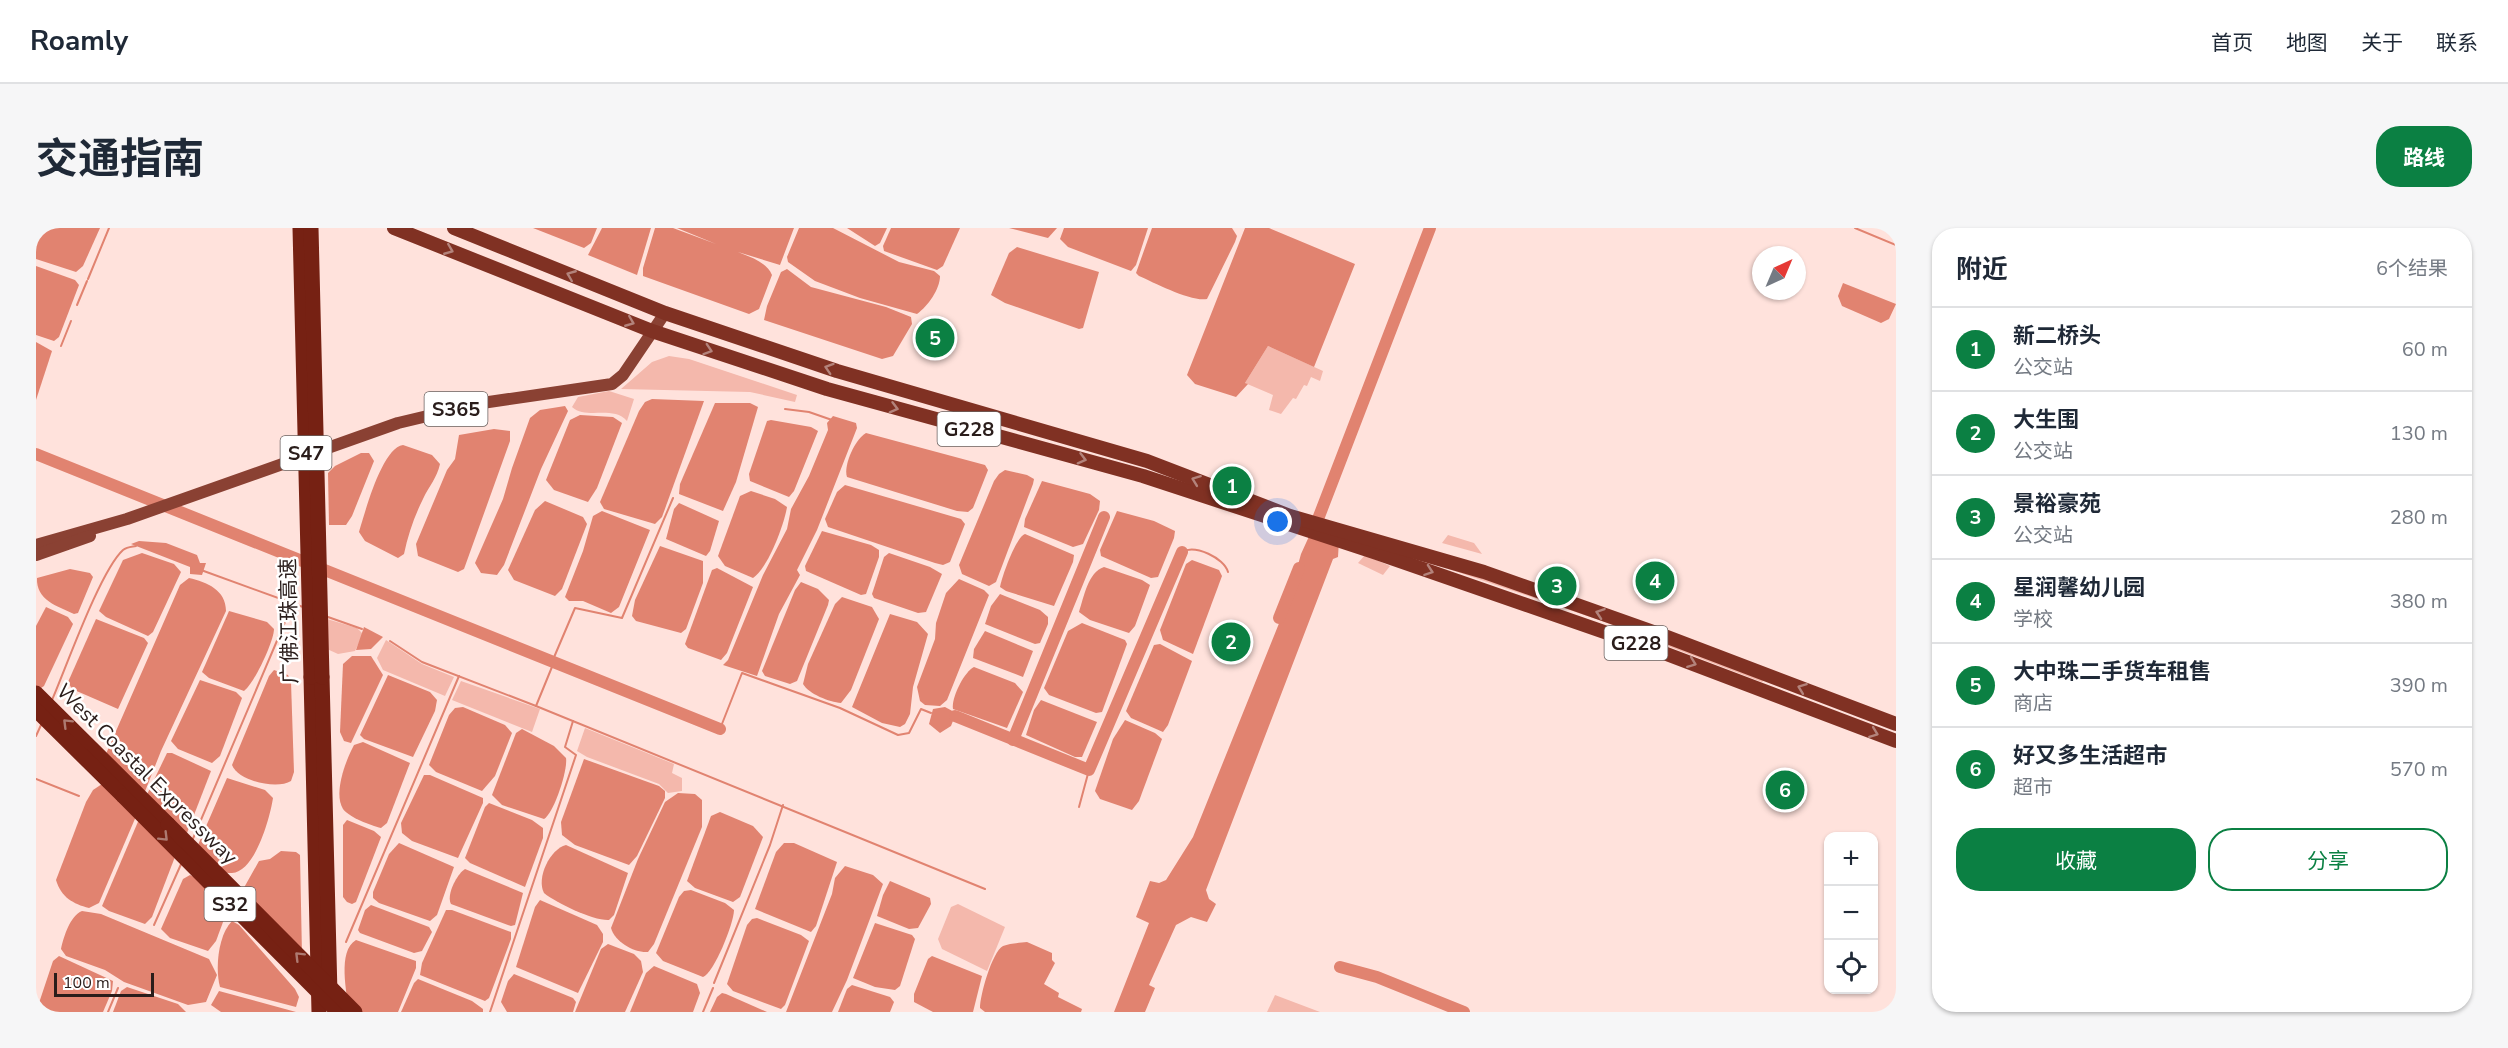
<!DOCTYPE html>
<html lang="zh">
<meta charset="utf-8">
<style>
:root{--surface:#fff;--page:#f6f6f7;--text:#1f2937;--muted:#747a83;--line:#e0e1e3;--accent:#0b8043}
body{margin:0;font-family:"Nunito Sans","Noto Sans SC",sans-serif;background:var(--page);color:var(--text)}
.controls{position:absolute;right:18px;bottom:18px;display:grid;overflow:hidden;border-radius:12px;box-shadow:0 2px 4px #0004}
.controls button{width:54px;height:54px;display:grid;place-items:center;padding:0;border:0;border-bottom:2px solid var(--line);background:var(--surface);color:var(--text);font:30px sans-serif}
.compass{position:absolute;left:1716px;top:18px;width:54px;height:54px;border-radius:50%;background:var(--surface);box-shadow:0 2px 4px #0004;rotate:44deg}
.scale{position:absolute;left:18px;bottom:15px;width:100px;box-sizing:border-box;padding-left:6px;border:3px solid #2a1d1b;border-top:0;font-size:16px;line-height:21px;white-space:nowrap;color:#2a1d1b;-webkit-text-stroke:4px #fff;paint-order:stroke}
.you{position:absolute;left:1242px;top:294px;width:21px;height:21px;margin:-15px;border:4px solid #fff;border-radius:50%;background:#1a73e8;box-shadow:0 0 0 9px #1a73e833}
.badge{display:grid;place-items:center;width:39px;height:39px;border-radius:50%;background:var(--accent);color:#fff;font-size:20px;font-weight:700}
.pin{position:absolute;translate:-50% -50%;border:3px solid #fff;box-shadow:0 2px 6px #0006}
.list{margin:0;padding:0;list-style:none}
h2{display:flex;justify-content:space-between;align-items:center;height:78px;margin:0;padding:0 24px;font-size:26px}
h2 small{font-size:20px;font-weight:400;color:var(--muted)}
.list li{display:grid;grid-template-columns:39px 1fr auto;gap:18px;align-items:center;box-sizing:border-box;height:84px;padding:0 24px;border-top:2px solid var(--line)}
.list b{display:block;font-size:22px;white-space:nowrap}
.list p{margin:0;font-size:20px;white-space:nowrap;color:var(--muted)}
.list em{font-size:20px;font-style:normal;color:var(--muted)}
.actions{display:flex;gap:12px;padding:18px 24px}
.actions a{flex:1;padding:14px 0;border:2px solid var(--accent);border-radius:24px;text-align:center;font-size:21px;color:var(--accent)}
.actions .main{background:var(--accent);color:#fff}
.icon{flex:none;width:33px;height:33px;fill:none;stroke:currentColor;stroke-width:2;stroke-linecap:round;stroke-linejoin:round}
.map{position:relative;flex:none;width:1860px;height:784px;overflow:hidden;border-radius:24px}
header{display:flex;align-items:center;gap:36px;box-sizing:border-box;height:84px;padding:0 30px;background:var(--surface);border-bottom:2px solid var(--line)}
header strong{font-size:28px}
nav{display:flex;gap:33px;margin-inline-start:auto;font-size:21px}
.intro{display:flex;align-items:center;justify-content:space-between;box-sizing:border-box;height:144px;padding:0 36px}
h1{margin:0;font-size:42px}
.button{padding:15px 27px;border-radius:24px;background:var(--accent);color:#fff;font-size:21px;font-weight:700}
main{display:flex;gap:36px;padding:0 36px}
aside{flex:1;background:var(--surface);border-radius:24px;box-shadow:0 2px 4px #0004}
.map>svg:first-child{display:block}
.green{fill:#f4b8ac}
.water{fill:#e18370}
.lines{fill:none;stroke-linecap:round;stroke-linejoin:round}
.stream{stroke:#e18370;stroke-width:2}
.river{stroke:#e18370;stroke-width:12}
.primary{stroke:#8a4133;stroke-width:12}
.trunk{stroke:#803123;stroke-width:14}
.motorway{stroke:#762113;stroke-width:15}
.motorway-bridge{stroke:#762113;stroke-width:15}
.oneway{stroke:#b3837b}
.oneway2{stroke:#ad7a71}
.labels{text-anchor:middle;stroke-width:5;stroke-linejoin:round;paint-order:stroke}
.shield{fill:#fff;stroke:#6a615f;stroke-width:1.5}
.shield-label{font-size:20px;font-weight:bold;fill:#2a1d1b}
.street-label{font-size:21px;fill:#2a1d1b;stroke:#fff}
</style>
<header>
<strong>Roamly</strong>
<nav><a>首页</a><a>地图</a><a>关于</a><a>联系</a></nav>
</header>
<div class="intro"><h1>交通指南</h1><a class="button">路线</a></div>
<main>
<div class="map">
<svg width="1860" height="784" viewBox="0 0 1860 784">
<rect width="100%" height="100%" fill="#ffe2dc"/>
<g class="green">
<polygon points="1232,118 1287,143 1284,153 1275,149 1271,158 1268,157 1260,171 1257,170 1245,186 1233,182 1237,167 1209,155"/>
<polygon points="633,128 653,131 761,167 759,174 714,164 585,161 616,134"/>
<path d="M 573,163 L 598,171 L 591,193 C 577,177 550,192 536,179 L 542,169 Z"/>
<polygon points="1412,307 1438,315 1446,326 1406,315"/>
<polygon points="1329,327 1354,338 1347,347 1322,335"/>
<polygon points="1407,339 1490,362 1729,452 1726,454 1569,394"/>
<polygon points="291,391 321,400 327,406 319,423 302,426 291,421"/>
<polygon points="350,412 386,436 418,449 409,468 347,442 341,430"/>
<polygon points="425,453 504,481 496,504 416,472"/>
<polygon points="549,500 638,536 636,545 646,550 646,563 632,565 623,556 551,529 541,523"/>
<polygon points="922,676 969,699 951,743 906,721 902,711 915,679"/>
<polygon points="1239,767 1284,784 1231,784"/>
</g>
<g class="water">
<polygon points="0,0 64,0 47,38 40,44 0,31"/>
<polygon points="497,0 561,0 555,15 548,20"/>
<polygon points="566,0 615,0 601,47 552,27"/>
<path d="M 619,0 L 637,0 L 680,16 L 641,0 L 758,0 L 744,37 L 702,24 C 714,29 731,34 736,47 L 723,81 L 713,86 L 607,48 L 607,40 Z"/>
<path d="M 763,0 L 797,0 L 863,34 L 898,43 L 904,48 C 904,61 892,78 881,86 L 824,70 L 779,53 L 752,34 L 751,29 Z"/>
<polygon points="811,0 851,0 844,15 839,18"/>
<polygon points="855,0 924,0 907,38 901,42 848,23 847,18"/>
<polygon points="973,0 1021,0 1012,10"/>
<polygon points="1028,0 1112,0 1100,37 1095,43 1032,19 1024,11"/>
<path d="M 1116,0 L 1196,0 L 1201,8 L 1199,14 L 1171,71 C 1155,74 1119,55 1103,48 L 1100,45 Z"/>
<polygon points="1209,0 1233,0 1319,36 1278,139 1232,118 1209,155 1212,156 1200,169 1159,156 1151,147"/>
<polygon points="981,19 1063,44 1047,100 1043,101 969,75 955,67 973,25"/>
<polygon points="0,38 39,52 43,57 23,109 18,113 0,107"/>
<polygon points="751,41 775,59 850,79 875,89 876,96 857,128 846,131 728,92 731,78 745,44"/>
<polygon points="1807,55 1860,76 1853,91 1845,95 1806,78 1802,68"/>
<polygon points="0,114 16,123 0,172"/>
<polygon points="616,171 668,173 626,289 619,296 568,281 564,274 603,183 609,174"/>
<polygon points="679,175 714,175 722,179 700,254 687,283 643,266 644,256"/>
<polygon points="529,178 532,183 505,241 468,337 461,347 445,345 439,335 467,271 476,240 494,190 504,182"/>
<polygon points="544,187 577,189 586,195 561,260 552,274 518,262 510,252 534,192"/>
<polygon points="797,188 820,195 821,200 781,302 761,342 764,347 743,386 721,448 687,437 692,432 727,347 751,301 755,281 773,248 792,202 791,195"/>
<polygon points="735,192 775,199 782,203 758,263 753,269 714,253 713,246 731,193"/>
<polygon points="458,201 474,203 474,213 428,341 422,344 382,328 380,316 411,242 419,231 423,207"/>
<path d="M 830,205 L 949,237 L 952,242 L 937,280 L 932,284 L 921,283 L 811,249 C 807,238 819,211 830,205 Z"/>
<path d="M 367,217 L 396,227 L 404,236 C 401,250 393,258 387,271 C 378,289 372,307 368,326 L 362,330 L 329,313 L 323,304 C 329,284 346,220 367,217 Z"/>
<polygon points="325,225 333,225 338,233 316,288 310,297 293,297 292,245 299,238"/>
<polygon points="969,242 991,247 998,251 997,256 960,354 953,358 926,346 923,337 958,253 963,246"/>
<polygon points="1006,253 1054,266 1064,273 1063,282 1047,316 1037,319 988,299 989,291"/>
<polygon points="809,257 925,291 929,296 914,334 907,337 899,335 792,299 789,291 801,264"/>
<path d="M 715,263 L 739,271 L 751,279 C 748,297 732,340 717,350 L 689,338 L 682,328 L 704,268 Z"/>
<polygon points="509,273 547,289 551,296 526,361 519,368 478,352 472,342 499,282"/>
<polygon points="643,275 683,293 674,323 670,328 630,311 638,281"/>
<polygon points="566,283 614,302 583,379 575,385 547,373 533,373 529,369 547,323 557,288"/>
<polygon points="1081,283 1118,293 1139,303 1138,310 1122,349 1115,350 1065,328 1064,322"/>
<polygon points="786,303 835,317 843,322 843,329 830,366 825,367 770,343 769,338"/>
<polygon points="1275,304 1303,312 1302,329 1297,331 1170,662 1173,671 1180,676 1171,694 1155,689 1140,697 1113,757 1119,760 1109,784 1078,784 1113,695 1100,689 1114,653 1123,655 1130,652 1157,609 1252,373 1265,326"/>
<path d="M 989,306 L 1038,327 L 1037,334 L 1018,378 L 970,363 L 964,359 C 966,348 980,309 989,306 Z"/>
<polygon points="103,313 130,315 161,327 164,335 170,335 166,347 154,346 154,339 95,316"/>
<polygon points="624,318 667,333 667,355 650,401 645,405 600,393 596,388 599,372"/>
<polygon points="106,325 138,336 145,344 117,404 112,408 70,389 63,383 87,332"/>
<polygon points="853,325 894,339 906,346 890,384 882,385 838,370 836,366 848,329"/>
<polygon points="1156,332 1183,342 1186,348 1157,426 1127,412 1124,402 1150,336"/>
<path d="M 1068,339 L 1106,352 L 1114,357 L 1099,398 L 1093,405 L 1054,392 L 1043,384 C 1048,369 1052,344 1068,339 Z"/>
<polygon points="681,340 717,359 691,425 685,432 652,420 649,416 676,342"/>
<path d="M 34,341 L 54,345 L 57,349 L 42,385 L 38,386 C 21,378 0,372 1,350 Z"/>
<path d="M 153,350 C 171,354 190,362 190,383 L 125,523 L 106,571 L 66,535 L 144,357 Z"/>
<polygon points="923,351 948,362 953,367 911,472 904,478 889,477 884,473 881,459 899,411 900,395 910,365"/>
<polygon points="765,354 782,361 793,372 792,377 761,453 754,456 729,448 726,443 759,362"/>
<polygon points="964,366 1004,382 1012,389 1012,396 1004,415 999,416 949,396 955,378"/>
<path d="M 806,369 L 836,379 L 843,391 L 815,462 L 805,475 C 793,474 773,466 767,456 L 772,436 L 799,376 Z"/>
<polygon points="10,379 32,389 37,396 8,458 5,460 0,458 0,398"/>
<path d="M 193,383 L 231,394 L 238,401 C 238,413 218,456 208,463 L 173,450 L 166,444 Z"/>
<polygon points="854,386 881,394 892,406 877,459 874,486 869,496 864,499 846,495 816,479"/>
<polygon points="60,391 108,410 112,415 82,481 36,461 32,454"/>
<polygon points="1046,395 1089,412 1091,416 1066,484 1060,485 1013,467 1008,460 1032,403"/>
<polygon points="328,399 347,409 335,421 320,422"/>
<polygon points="949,403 997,423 987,449 937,430 938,421"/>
<polygon points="1124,416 1156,433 1132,497 1127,504 1095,490 1090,483 1118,417"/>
<polygon points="316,428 335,428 347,447 315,515 308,513 304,504 307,436"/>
<path d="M 938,439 L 979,455 L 987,464 L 971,500 L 917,481 C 915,470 928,444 938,439 Z"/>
<path d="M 238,442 L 252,447 L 255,454 L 258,544 L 255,553 C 241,562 202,553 196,537 L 233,448 Z"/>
<polygon points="352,447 394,464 401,472 399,483 377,529 328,511 324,507"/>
<polygon points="164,452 200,464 206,470 184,528 176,535 142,521 135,513"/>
<polygon points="1005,472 1061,494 1046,529 1039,529 990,507 998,482"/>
<polygon points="427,479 469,497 476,505 459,548 446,563 400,544 393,537 413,487 419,480"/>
<polygon points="909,479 920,485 915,498 904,505 893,496 897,481"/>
<polygon points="1089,492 1119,505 1126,511 1103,573 1096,582 1064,571 1059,563 1077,511"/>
<path d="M 486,501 L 518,518 L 530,530 C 532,542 518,585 508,591 L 466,577 L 456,567 L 480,505 Z"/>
<path d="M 327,514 L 374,535 L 351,595 L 345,600 C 334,597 314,590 307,581 C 297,565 310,532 318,517 Z"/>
<polygon points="131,525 136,525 175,543 151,605 104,581"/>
<polygon points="548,531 623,558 629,563 629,570 601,628 593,637 539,617 526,607 525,594"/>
<polygon points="388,547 394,547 447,570 447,575 422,630 376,613 366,605 365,595"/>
<path d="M 191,550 L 229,562 L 237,570 C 234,590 219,644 196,645 C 183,646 167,637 155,633 Z"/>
<path d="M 66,556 L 101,586 L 63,675 L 53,680 C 37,676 25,669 20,652 L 50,574 L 57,562 Z"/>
<path d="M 642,565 L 659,566 L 666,572 L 666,599 L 618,716 L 612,724 C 598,725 579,714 575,700 L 602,631 L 629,574 Z"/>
<polygon points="453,575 496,592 507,600 507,610 489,659 434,635 429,630 449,579"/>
<polygon points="684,584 717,598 727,609 704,669 697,674 659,660 651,653 675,588"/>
<polygon points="104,589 145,613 116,689 109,696 73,683 66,678"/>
<polygon points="311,592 338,603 345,609 320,674 316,676 311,674 307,669 307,597"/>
<polygon points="363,615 418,639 401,687 394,693 343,675 337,670 337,664 353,626"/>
<polygon points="748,615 758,615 801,634 780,698 775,704 719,681 740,624"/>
<path d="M 530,617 L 592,645 L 578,687 L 573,692 C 558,693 520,675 508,665 C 500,650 514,621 530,617 Z"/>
<polygon points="245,623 260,624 264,627 266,727 205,665 223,633 234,631"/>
<polygon points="809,638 837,647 847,656 811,752 796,784 750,784 796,666 799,650"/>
<path d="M 429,641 L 487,665 L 479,697 L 475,698 L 415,676 C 410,667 421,646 429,641 Z"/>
<polygon points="154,647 197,667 180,713 172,723 134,710 125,701 147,651"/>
<polygon points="854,653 894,670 895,676 882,700 873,701 841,688 847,667"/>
<path d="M 655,662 L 689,675 L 698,682 C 698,695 678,745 667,749 L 627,733 L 620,725 L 643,669 L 648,663 Z"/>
<polygon points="504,672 561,697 567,706 567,714 542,765 480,739 499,679"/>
<polygon points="335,677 393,699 396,704 386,723 378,725 324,705 322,702 329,682"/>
<polygon points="410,682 416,682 475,704 475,711 453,770 449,773 384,747 386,735"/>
<path d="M 46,683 L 65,686 L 173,731 L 181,747 L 170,774 L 152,777 L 88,754 L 69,742 L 30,728 L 25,721 C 28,708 34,688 46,683 Z"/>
<polygon points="721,690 765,707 773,713 749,777 745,781 697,763 691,756 711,697 716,691"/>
<path d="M 196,693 L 203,697 L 259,761 L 263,769 L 260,779 L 184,759 C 179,741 182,707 196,693 Z"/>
<polygon points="839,695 876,707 879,711 864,758 859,762 839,759 817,750"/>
<path d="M 320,712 L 380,733 L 380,740 L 362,784 L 313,784 C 311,765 301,723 320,712 Z"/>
<path d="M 991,714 L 1016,725 L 1016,732 L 1019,735 L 1008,756 L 1023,765 L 1022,769 L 1046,781 L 1045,784 L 949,784 L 944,780 C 944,767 956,724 967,718 C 974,715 984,715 991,714 Z"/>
<polygon points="572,716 598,726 605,733 607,744 589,784 539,784 565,721"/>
<polygon points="23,728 77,753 76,763 67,784 0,784 17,733"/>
<polygon points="896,728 946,748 937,784 897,784 878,774 878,766 892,731"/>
<polygon points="618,738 661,756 664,765 657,784 594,784 610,745"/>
<polygon points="478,746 537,770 540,774 537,784 471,784 465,774 472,753"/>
<polygon points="382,751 436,773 447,781 447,784 365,784 378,755"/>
<polygon points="816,757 854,769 858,774 854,784 802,784 811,761"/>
<polygon points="91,759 142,776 150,784 77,784 85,763"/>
<polygon points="183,763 260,784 185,784 175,777"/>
<polygon points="686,765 690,766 731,784 674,784 681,769"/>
</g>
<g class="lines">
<g class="stream">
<polyline points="1819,0 1860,17"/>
<polyline points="52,51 73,0"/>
<polyline points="41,77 51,53"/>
<polyline points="25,118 35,93"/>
<polyline points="749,181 773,184 796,192"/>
<path d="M 1146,324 C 1159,316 1188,330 1192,344"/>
<polyline points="165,342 267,379"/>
<polyline points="292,389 326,401"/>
<polyline points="354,413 386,434 500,478 949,661"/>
<polyline points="516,434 539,380 586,390 637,270"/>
<path d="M 16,472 C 30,440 64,343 87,322 C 91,319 95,319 100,318"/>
<polyline points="500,478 518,434"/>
<polyline points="684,501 706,445 804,480 862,507 873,505 885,481 895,485"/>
<polyline points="0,508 5,497"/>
<polyline points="0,551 43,568"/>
<polyline points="1043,579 1053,542"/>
<polyline points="156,613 257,375"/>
<polyline points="118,697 146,634"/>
<polyline points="310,714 423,448"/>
<polyline points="678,755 734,617 747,577"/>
<polyline points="72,784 82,760"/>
<polyline points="454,784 540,527 529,519 537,493"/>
<polyline points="667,784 677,760"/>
<polyline points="1419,784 1420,781"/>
</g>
<g class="river">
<polyline points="0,226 684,501"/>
<polyline points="1277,304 1394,0"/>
<polyline points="1243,390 1263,340"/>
<polyline points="919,488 1053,542 1146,324"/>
<polyline points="977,512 1068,289"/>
<polyline points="1304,739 1341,749 1428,784"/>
</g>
<g class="primary">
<polyline points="0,317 91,291 362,195 446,175 576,156 587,147 629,85"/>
<polyline points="0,327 54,308"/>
</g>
<g class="trunk">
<polyline points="358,0 616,103 791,161 1107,248 1338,324 1620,422 1860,513"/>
<polyline points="418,0 629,85 801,143 1111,233 1254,288 1448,344 1626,407 1860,496"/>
</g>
<g class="motorway">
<polyline points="275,449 283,784"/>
<polyline points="286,449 294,766"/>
<polyline points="0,465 132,596"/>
<polyline points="0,482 87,568"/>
</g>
<g class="motorway-bridge">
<polyline points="264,0 275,449"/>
<polyline points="275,0 286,449"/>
<polyline points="87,568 302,784"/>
<polyline points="132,596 319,784"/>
</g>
</g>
<defs><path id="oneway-chevron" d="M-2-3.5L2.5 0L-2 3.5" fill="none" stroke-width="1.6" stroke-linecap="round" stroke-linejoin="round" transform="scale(1.5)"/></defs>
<g class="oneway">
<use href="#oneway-chevron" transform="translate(413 22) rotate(22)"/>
<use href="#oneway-chevron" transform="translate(535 47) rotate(-158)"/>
<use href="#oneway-chevron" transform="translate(594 94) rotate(22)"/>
<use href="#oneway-chevron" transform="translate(672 122) rotate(18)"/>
<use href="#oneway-chevron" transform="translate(793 140) rotate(-162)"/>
<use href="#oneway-chevron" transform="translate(858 180) rotate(15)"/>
<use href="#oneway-chevron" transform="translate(1046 231) rotate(15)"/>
<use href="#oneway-chevron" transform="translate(1160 252) rotate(-159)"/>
<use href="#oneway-chevron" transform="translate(1393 343) rotate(19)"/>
<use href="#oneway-chevron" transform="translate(1564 385) rotate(-161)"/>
<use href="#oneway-chevron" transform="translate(1656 435) rotate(21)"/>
<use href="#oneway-chevron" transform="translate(1766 460) rotate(-159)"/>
<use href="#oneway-chevron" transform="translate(1838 505) rotate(21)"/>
</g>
<g class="oneway2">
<use href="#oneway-chevron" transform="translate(31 495) rotate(-135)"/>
<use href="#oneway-chevron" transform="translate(128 609) rotate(45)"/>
<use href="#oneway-chevron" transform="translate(263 728) rotate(-135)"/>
</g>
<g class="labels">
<g class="shield">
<rect x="388.5" y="164" width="63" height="34" rx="4.5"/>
<rect x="901.5" y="184" width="63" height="34" rx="4.5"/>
<rect x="244.5" y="208" width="51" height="34" rx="4.5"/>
<rect x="1568.5" y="398" width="63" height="34" rx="4.5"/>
<rect x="168.5" y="659" width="51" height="34" rx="4.5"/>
</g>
<g class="shield-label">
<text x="420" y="188">S365</text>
<text x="933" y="208">G228</text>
<text x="270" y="232">S47</text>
<text x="1600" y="422">G228</text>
<text x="194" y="683">S32</text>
</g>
<g class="street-label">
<text transform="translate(253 393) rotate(-91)" y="7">广佛江珠高速</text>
<text transform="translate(111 546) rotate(45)" y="7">West Coastal Expressway</text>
</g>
</g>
</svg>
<div class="controls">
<button>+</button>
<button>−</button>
<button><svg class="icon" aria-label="locate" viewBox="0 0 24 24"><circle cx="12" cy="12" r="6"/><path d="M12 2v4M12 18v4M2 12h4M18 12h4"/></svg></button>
</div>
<svg class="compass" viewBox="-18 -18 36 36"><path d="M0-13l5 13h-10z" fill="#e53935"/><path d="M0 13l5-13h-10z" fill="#747a83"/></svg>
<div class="scale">100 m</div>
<div class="you"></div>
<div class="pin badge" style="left:1196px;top:258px">1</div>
<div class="pin badge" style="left:1195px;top:414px">2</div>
<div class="pin badge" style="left:1521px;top:358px">3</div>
<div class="pin badge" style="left:1619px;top:353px">4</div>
<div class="pin badge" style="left:899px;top:110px">5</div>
<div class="pin badge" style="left:1749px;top:562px">6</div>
</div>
<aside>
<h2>附近<small>6个结果</small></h2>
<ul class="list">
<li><span class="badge">1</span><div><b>新二桥头</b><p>公交站</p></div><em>60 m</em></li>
<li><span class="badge">2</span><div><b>大生围</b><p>公交站</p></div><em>130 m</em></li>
<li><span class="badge">3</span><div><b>景裕豪苑</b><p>公交站</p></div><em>280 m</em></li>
<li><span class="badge">4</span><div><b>星润馨幼儿园</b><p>学校</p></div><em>380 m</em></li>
<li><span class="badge">5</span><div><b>大中珠二手货车租售</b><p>商店</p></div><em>390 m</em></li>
<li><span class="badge">6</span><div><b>好又多生活超市</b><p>超市</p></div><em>570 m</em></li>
</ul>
<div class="actions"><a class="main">收藏</a><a>分享</a></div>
</aside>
</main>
